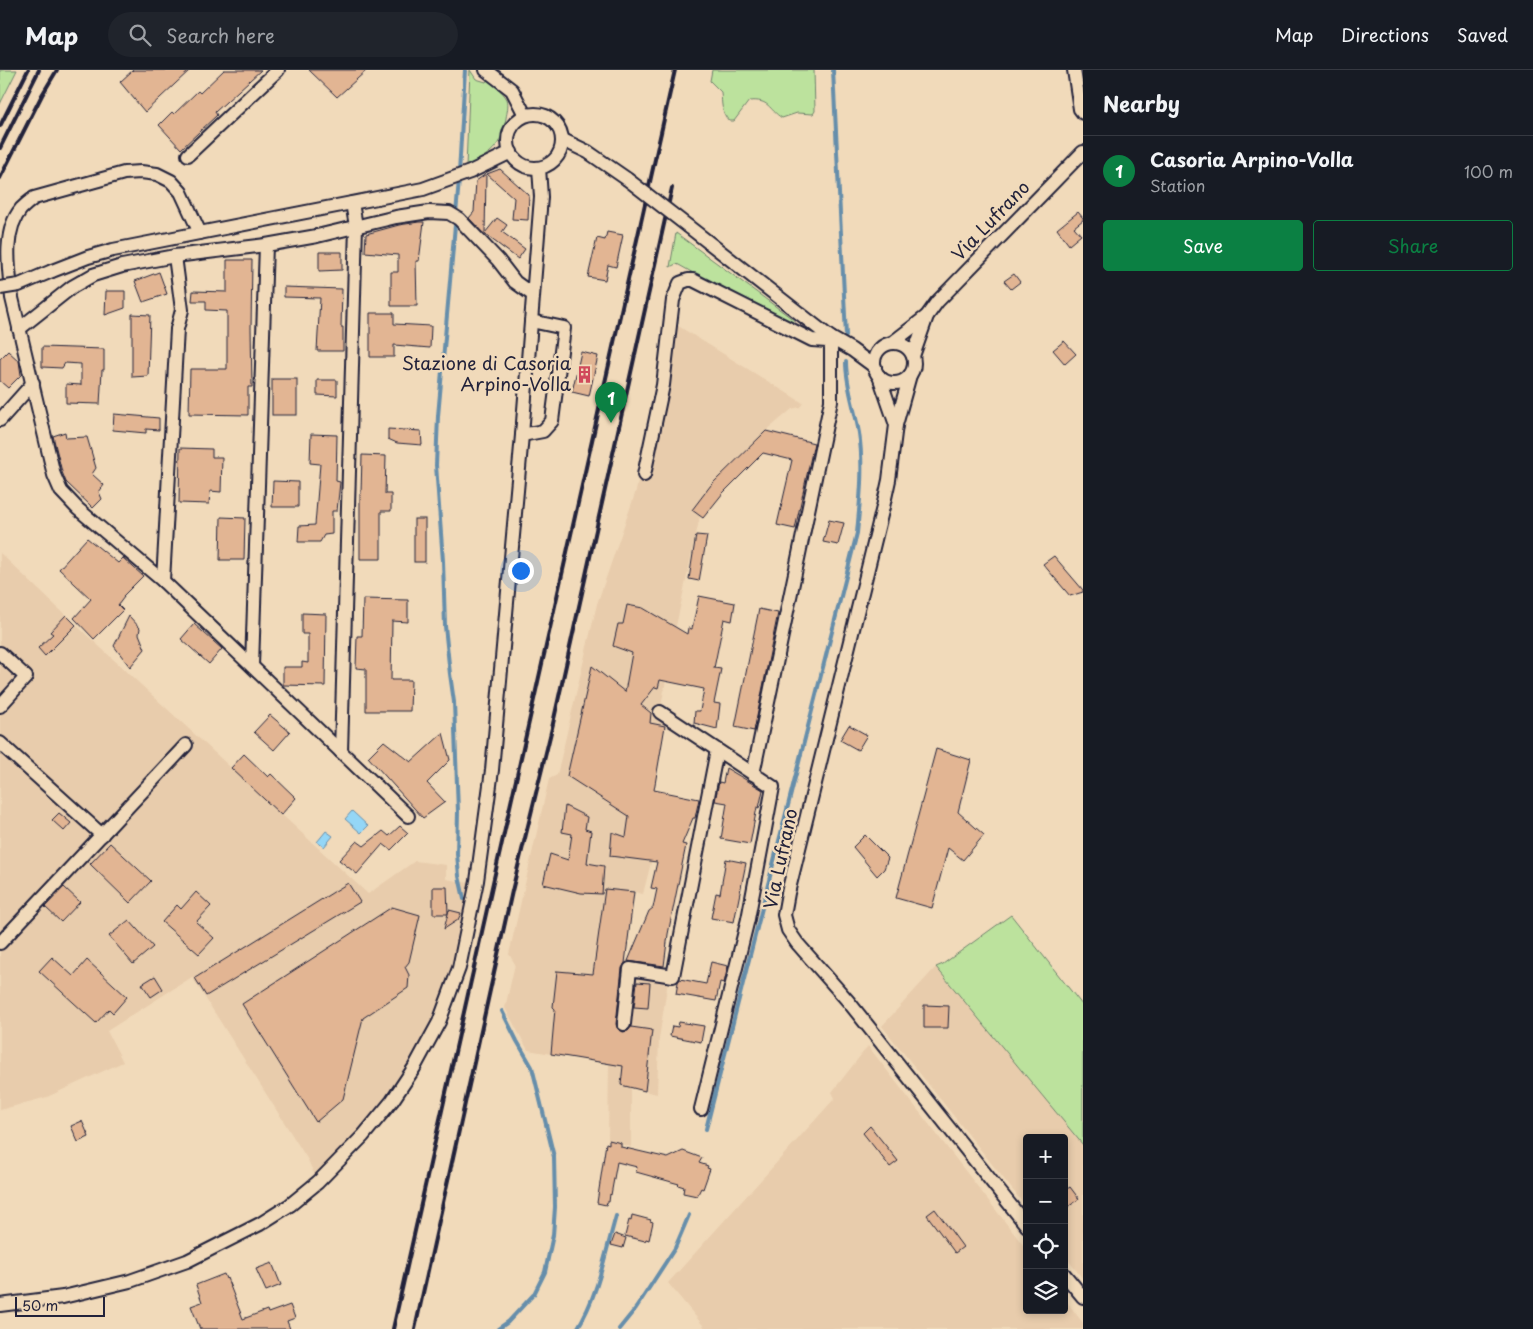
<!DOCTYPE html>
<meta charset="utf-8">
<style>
:root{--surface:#171b24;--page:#20242c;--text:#f1f3f6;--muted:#9ea1a6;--line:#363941;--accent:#0b8043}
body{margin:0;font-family:"Playpen Sans",sans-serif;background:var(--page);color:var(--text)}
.controls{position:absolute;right:15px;bottom:15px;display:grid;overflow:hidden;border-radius:5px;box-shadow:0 2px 8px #0003}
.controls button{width:45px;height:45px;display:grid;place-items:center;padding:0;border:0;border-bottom:1px solid var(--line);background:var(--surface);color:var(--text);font:25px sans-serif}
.scale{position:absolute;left:15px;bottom:12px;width:90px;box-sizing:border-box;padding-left:5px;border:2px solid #22223b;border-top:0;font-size:14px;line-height:18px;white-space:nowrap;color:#22223b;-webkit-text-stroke:4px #f1daba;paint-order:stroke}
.you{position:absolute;left:520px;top:500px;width:18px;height:18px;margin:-12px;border:4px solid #fff;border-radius:50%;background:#1a73e8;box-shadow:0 0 0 8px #1a73e833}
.badge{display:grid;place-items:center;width:32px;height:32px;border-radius:50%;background:var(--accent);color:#fff;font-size:16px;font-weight:700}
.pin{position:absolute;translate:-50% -41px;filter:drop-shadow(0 1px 2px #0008)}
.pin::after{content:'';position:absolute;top:26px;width:18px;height:15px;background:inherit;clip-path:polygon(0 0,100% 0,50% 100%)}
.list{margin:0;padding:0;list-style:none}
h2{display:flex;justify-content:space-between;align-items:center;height:65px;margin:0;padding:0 20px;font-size:21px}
h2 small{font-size:16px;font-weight:400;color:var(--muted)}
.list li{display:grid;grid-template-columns:32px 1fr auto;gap:15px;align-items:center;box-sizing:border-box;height:70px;padding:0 20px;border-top:1px solid var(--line)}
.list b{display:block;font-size:19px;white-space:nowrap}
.list p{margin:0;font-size:16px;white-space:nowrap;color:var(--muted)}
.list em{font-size:16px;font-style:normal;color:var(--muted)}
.actions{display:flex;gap:10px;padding:15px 20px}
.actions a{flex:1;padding:11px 0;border:1px solid var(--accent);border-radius:5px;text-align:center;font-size:18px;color:var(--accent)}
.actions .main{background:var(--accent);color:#fff}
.icon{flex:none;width:28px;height:28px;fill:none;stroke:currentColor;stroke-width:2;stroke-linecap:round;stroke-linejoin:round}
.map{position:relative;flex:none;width:1083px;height:1259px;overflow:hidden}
header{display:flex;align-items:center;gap:30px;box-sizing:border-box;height:70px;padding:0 25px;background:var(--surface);border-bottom:1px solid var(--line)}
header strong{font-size:24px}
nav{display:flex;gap:28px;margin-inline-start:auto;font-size:18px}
.search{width:350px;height:45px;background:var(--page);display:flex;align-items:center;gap:12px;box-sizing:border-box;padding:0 18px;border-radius:28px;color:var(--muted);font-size:19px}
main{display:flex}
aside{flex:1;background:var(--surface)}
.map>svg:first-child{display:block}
.built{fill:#e8ccac}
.green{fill:#bce29d;stroke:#6f826c}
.water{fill:#94d6f6;stroke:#668eab}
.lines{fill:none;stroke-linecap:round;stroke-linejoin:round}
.stream{stroke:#668eab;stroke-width:4}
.building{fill:#e2b593;stroke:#22223b}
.minor-casing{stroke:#22223b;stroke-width:16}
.minor{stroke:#f1daba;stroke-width:12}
.rail{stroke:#22223b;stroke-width:4}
.minor-bridge-casing{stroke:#22223b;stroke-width:16;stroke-linecap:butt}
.minor-bridge{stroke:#f1daba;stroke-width:12}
.labels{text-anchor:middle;stroke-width:5;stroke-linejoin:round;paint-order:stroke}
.street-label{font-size:18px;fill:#22223b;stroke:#f1daba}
.poi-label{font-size:18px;fill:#22223b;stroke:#f1daba;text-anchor:end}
</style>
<header>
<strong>Map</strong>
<div class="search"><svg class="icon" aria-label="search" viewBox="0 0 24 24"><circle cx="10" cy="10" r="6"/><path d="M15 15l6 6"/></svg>Search here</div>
<nav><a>Map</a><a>Directions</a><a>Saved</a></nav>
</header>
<main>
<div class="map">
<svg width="1083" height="1259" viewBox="0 0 1083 1259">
<rect width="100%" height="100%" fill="#f1daba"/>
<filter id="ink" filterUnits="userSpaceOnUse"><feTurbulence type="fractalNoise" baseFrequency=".02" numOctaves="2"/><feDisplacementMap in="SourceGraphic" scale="10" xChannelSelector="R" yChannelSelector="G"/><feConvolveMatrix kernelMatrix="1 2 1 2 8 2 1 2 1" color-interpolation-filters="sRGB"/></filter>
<g filter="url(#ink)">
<g class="built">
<polygon points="675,254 803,333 800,337 792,339 766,361 711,415 693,440 700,446 676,556 662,631 665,656 646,762 658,765 643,824 634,822 626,890 670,898 659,969 657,1024 631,1018 631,1077 608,1071 609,994 528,980 505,938 515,894 509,884 549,709 557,705 597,534 636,421 659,309"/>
<polygon points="0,483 76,555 368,824 415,791 446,795 446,809 469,813 453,894 431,952 411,990 386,1027 357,1064 315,1106 308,1090 192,907 107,961 123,992 47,1027 0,1040"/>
<polygon points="936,897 1083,1075 1083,1209 1064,1185 1064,1068 1027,1068 1027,1138 882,956"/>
<polygon points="868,976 1027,1180 1027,1240 1064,1240 1064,1228 1083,1253 1083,1259 706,1259 668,1213 835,1028 832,1022"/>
</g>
<g class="green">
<polygon points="0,0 17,0 0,34"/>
<path d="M 470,0 L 476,9 L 486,12 L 488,9 C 494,15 503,22 507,29 C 509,35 507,42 506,48 C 501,79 491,83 466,97 Z"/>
<path d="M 712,0 L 814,0 L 815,41 L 813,44 L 797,43 L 782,48 C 768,39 770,29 749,31 L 734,51 L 729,51 C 721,42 722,34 721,22 L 710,11 Z"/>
<polygon points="676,163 794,250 794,252 790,254 711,213 679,195 676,194 670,197"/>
<polygon points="1011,845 1083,936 1083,1075 936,897 943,894"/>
</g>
<g class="water">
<polygon points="352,741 368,756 361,763 345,749"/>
<polygon points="326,761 333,766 324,777 317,772"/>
</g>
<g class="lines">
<g class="stream">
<polyline points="833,0 846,266"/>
<polyline points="459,103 465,0"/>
<polyline points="459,110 438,346 436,395 443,491 445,556 450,604 454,632 458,742 457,784 459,806 464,829"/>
<path d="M 706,1059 L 857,463 C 860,431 864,396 859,363 C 855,339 846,316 846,292"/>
<polyline points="498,1259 508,1252 534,1224 545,1202 553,1165 555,1137 554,1087 532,997 517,971 502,941"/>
<path d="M 577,1259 C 598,1226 605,1184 616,1146"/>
<polyline points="619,1259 636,1238 675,1178 689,1145"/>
</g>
</g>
<g class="building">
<polygon points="133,0 190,0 145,42 120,12"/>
<polygon points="224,0 261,0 215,42 217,45 181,79 159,55 172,42 174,44 198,21 200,23"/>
<polygon points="309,0 367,0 337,27"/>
<polygon points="500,99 529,125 528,150 512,149 514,128 487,104"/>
<polygon points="486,104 485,163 497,148 507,155 502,162 525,179 518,189 482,162 469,148 474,142 476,111"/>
<polygon points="1078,142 1083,148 1083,150 1074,157 1081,165 1069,175 1057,159"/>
<polygon points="419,152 424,152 419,191 416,191 417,236 391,236 391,202 398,202 398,185 365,182 366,164 399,155"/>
<polygon points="607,162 623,165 616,197 608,195 605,210 588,207 597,168 605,170"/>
<polygon points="319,182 342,182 342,200 319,201"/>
<polygon points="227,190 252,190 251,258 252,317 248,317 248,345 189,344 190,299 227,299 227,241 206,240 206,231 192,231 193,221 227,222"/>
<polygon points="159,202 167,224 143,232 135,211"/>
<polygon points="1014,204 1020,212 1011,219 1004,211"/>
<polygon points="284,217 342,219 341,257 343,257 343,281 317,281 320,228 284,227"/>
<polygon points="106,221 125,221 125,238 105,245"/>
<polygon points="370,243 394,243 394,254 431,256 430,278 394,275 394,287 370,287"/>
<polygon points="132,244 150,245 148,306 132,307"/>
<polygon points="1064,271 1076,284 1065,294 1053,280"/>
<polygon points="42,277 104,279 104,300 102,300 100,334 66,333 66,314 81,315 81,294 65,293 62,298 42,297"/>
<polygon points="8,281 19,291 21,305 8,318 0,311 0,289"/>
<polygon points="581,282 598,286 589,326 572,322"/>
<rect x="272" y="309" width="25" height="36"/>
<polygon points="317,310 337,310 337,326 317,325"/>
<polygon points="114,344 159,348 159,360 146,359 146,363 113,360"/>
<polygon points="388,359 421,361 422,375 397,373 388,369"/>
<polygon points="766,361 814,373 795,459 777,455 792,390 763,383 723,423 703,448 692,440 711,415"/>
<polygon points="65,362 66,368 87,367 96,398 92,404 104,415 99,422 102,429 93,438 66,412 62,402 53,366"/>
<polygon points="311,364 337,365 336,411 340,412 337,441 332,441 332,464 324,465 320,472 298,472 299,456 315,455 320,394 310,393"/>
<polygon points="180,378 212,379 212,387 222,387 221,422 210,421 209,434 179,433"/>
<polygon points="362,385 386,386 385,424 391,424 391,441 381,441 381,489 360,489 360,424 361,424"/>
<polygon points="273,411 298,412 298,437 272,437"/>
<polygon points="221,447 245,448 244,490 220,490"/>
<rect x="414" y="449" width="11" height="43"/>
<polygon points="829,450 844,453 838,475 823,472"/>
<polygon points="696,465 707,466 699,511 689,509"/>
<polygon points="87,468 118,493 123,488 143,506 123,526 124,527 118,535 123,540 94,569 74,548 91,529 59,499"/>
<polygon points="1054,486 1083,520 1083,522 1070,526 1043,494"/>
<polygon points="699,526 735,533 732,551 724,549 714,598 721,599 714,633 720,634 717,659 694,653 695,641 700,641 704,619 660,610 658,618 655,617 641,635 651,643 650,653 665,656 654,720 699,729 695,748 693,748 682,774 686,775 668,864 664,896 628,891 649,841 653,838 657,819 651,818 657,792 610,786 612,762 626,767 629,746 567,706 592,596 625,622 632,583 613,576 618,554 623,554 627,535 643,538 687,564 688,558 692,559"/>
<polygon points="363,529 408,530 408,552 392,551 391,610 411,610 410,641 366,641 366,599 356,598 357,566 362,566"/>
<polygon points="759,539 778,543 754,661 735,657"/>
<polygon points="302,543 326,544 325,616 283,615 283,597 302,597 302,592 308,593 308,564 302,564"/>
<polygon points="66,545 76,555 45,586 38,578 53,564 50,562"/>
<polygon points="129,546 140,558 139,564 145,579 130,597 114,576"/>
<polygon points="194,554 222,579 209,594 181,569"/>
<polygon points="270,645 290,662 274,680 254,662"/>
<polygon points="849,655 867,665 858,680 840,670"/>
<polygon points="443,663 450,690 427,713 445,732 423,748 368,687 384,671 411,692"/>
<polygon points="936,679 971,690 958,742 984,765 963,790 948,778 932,838 896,828"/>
<polygon points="244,684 268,707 271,704 296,728 281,745 231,698"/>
<polygon points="726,698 763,720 759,738 757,737 750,774 721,769 727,733 715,731 719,712 723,713"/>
<polygon points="565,736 587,747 585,759 591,761 587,793 604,796 602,824 581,823 543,814 550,784 568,790 572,764 562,762"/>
<polygon points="59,743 71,753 64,761 52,750"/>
<polygon points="400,756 408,763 391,780 383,774 357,804 339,790 357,771 364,776 383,761 389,766"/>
<polygon points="865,765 888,788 884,799 877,806 853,777"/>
<polygon points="110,773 151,811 130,833 90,794"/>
<polygon points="726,789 746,793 734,852 711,848 716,823 720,824"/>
<polygon points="348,813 360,832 206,926 195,908"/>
<polygon points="64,817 80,832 61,852 45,837"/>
<polygon points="433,817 447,817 448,844 433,844"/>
<polygon points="605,819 634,822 625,893 622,898 616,954 617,958 623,962 628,961 631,957 652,960 645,1021 621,1015 623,996 551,984 555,939 553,937 557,901 593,904"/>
<polygon points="196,822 211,836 196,852 214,868 199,884 162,852 177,835 181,839"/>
<polygon points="392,837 420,845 409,892 405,897 409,905 408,918 363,948 343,1029 316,1052 242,934"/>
<polygon points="449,840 461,843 458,850 444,859"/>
<polygon points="129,850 153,877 133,894 109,866"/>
<polygon points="52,887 73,906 87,890 127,927 113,943 109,939 96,953 39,901"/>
<polygon points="711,892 728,896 724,913 720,912 716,931 676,924 678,912 680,909 706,914"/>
<polygon points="155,906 163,919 151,927 142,914"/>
<polygon points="637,912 650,913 648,938 634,937"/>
<polygon points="924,935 949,936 948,958 924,958"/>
<polygon points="679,952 704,956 701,972 670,966 672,956 678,957"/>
<polygon points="82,1051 89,1067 78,1072 71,1056"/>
<polygon points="870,1056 898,1091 890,1097 863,1063"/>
<polygon points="609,1070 621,1073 621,1077 668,1088 683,1081 702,1088 699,1093 708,1096 707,1098 710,1099 703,1119 701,1118 697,1126 683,1123 684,1117 678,1115 679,1114 636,1102 637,1097 617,1092 611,1125 610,1124 609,1132 607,1132 606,1135 597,1133 606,1073 609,1074"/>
<polygon points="1070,1117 1079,1129 1068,1137 1064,1132 1064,1121"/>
<polygon points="935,1139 963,1177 955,1183 927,1145"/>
<polygon points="632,1145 651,1150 650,1151 653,1152 649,1170 646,1169 645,1171 625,1166 629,1150 631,1151"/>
<polygon points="615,1164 626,1168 623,1178 611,1175"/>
<polygon points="272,1193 281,1215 266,1221 256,1199"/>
<polygon points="224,1204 226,1209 227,1208 243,1249 267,1240 268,1243 290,1235 295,1248 287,1251 290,1259 200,1259 191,1236 202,1232 196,1215"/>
</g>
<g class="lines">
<defs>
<g id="minor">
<polyline points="486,0 512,20 525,45"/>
<polyline points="1074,0 1080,39 1083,43"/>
<circle cx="535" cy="71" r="27"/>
<polyline points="563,70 588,82 627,109"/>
<polyline points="188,85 278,0"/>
<polyline points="689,157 831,268 852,280 875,297"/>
<path d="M 200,163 L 181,122 L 171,111 L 157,104 L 141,102 L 124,103 L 34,128 C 30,131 25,135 21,139 C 2,162 9,200 12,228 L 54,405 L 61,421 L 78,439 L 163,511 L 408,746"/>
<polyline points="52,201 88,187 113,180 423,119 470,102 511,82"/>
<polyline points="19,259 72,217 93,205 122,196 175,186 266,175 317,166 396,147 429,142 449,143 459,149 498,190 515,212 533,225"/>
<polyline points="892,273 927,246"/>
<circle cx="894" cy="293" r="20"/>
<polyline points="913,286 927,246 937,232 1083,82"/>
<polyline points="910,305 896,355 889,410 883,437 788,823 784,845 788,860 797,873 848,931 1027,1156"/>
<polyline points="879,306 896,355"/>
<polyline points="0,350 33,313"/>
<polyline points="522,365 543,361 552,351 564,258 531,251"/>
<polyline points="644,405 663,315 673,230 680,213 688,210 693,210 812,270 827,271 831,268 831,331 753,704"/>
<polyline points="163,511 177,259 182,240 175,186"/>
<polyline points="0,583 26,607 0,636"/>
<polyline points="252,596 266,175"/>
<polyline points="660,642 773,717 748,849 701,1039"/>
<polyline points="0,673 102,765"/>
<polyline points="341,682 356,156 352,133"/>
<polyline points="0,873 186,675"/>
<polyline points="624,954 630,899 673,906 717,680"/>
<polyline points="1064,1204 1083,1227"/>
<polyline points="0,1235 63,1227 130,1211 187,1191 260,1154 290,1135 318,1112 363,1066 392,1031 414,998 439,952 459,898 477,811 492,700 522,365 541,127 539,98"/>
</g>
</defs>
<use href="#minor" class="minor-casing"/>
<use href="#minor" class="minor"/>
<g class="rail">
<polyline points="0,56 28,0"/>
<polyline points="0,78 39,0"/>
<polyline points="0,108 42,25 57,0"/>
<polyline points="393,1259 675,0"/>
<polyline points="415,1259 512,821 552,658 672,118"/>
</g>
<defs>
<g id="minor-bridge">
<polyline points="627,109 689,157"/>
<polyline points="0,218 19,215 52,201"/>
</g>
</defs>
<use href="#minor-bridge" class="minor-bridge-casing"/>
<use href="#minor-bridge" class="minor-bridge"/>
</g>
</g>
<defs>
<symbol id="building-bare" viewBox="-9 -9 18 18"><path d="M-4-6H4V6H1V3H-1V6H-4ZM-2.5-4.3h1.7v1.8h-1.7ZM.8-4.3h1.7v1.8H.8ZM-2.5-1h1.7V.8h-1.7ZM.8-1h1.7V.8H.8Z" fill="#d1495b" stroke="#f1daba" stroke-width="2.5" paint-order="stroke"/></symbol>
</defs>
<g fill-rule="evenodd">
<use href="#building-bare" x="572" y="292" width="25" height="25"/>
</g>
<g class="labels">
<g class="street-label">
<text transform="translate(991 151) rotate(-46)" y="6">Via Lufrano</text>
<text transform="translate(781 789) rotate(-78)" y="6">Via Lufrano</text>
</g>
<g class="poi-label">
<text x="571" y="300">Stazione di Casoria<tspan x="571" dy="21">Arpino-Volla</tspan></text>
</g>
</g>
</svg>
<div class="controls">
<button>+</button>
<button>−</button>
<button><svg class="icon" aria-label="locate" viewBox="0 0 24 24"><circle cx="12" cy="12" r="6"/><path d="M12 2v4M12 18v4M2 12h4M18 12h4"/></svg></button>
<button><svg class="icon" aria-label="layers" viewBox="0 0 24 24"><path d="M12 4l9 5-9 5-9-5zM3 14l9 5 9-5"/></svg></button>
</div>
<div class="scale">50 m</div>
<div class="you"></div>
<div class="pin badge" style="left:611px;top:353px">1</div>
</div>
<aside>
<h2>Nearby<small></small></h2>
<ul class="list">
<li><span class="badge">1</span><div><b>Casoria Arpino-Volla</b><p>Station</p></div><em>100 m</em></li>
</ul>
<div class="actions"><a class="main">Save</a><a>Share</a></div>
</aside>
</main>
